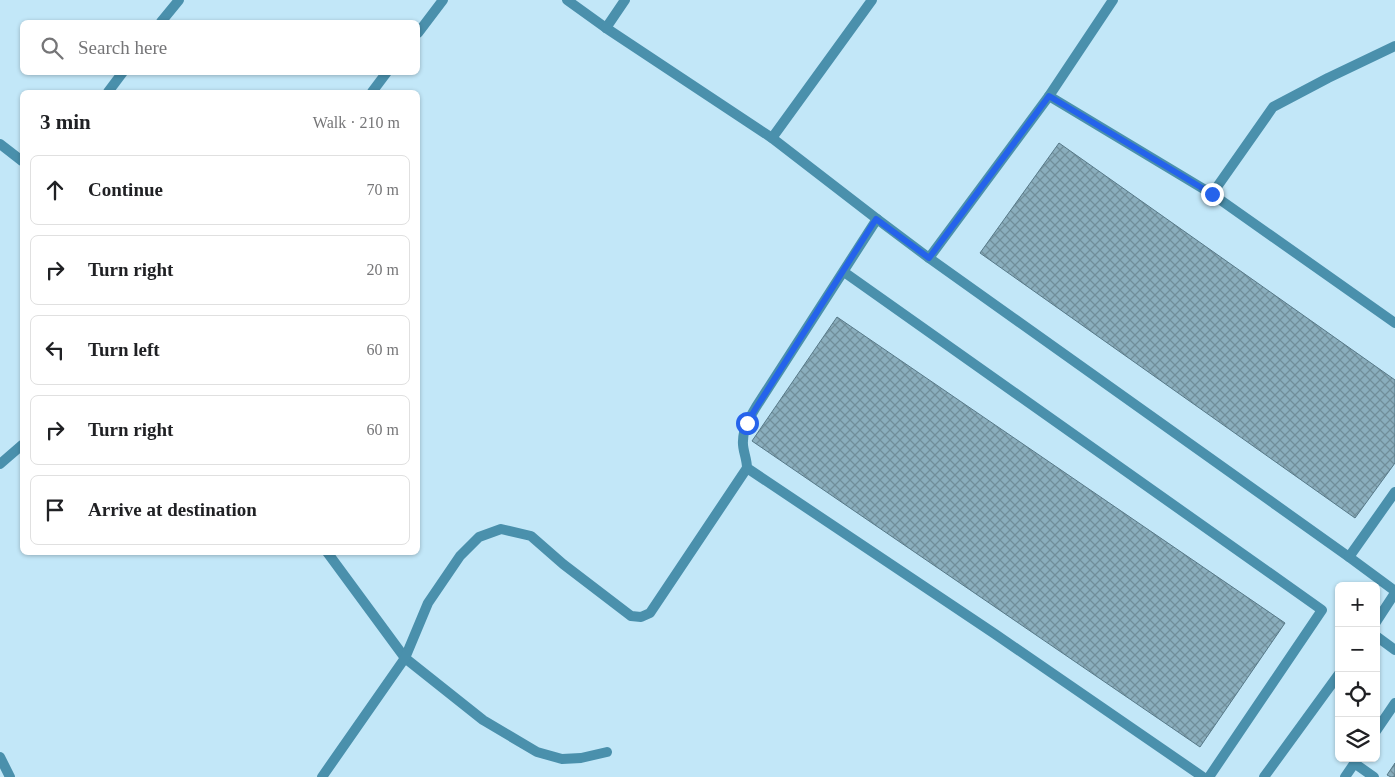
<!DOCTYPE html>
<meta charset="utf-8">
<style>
:root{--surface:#fff;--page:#f2f2f2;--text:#202124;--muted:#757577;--line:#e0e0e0}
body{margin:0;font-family:Georgia,serif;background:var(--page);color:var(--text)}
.controls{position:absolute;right:15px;bottom:15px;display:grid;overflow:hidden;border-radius:8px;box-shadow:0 1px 4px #0004}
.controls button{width:45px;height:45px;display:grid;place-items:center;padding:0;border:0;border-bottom:1px solid var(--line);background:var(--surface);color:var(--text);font:25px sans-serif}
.stop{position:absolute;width:15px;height:15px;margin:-11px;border:4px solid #2563eb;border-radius:50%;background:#fff}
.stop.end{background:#2563eb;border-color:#fff;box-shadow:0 1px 5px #0008}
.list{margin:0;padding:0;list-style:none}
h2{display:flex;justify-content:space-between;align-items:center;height:65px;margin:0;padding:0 20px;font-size:21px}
h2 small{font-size:16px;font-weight:400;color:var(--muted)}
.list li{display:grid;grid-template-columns:32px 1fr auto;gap:15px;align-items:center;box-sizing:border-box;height:70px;margin:0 10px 10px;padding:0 10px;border:1px solid var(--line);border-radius:8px}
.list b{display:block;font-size:19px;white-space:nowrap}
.list em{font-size:16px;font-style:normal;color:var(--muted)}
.icon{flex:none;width:28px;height:28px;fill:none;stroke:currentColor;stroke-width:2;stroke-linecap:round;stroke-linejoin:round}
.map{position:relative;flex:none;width:1395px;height:777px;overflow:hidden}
.search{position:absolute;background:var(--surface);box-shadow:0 1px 4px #0004;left:20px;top:20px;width:400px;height:55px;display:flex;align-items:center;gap:12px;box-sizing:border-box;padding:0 18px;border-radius:8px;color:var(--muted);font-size:19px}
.panel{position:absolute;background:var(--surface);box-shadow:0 1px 4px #0004;left:20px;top:90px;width:400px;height:465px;border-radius:8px}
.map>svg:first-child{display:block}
.building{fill:url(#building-cross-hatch);stroke:#567887}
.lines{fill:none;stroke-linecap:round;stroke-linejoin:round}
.service{stroke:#4a90ac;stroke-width:10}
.minor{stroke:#4a90ac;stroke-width:10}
.route{stroke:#2563eb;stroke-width:6}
</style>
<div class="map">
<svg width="1395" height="777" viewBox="0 0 1395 777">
<defs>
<pattern id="building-cross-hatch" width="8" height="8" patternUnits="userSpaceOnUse" patternTransform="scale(1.25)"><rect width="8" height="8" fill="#8aaebd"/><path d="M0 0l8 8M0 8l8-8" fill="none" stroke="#708e9a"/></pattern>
</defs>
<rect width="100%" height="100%" fill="#c2e7f8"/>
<g class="building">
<polygon points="1059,143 1395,380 1395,463 1355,518 980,253"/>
<polygon points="837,317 1285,623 1200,747 752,441"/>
<polygon points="1395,763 1395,777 1391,777 1387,775"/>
</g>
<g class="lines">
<g class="service">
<polyline points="327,552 405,658 483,720 537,752 562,759 581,758 607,752"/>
<polyline points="1354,763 1374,777"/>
<polyline points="322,777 405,658 428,603 460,556 479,537 501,529 531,536 563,564 631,616 641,617 650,613 747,468"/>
</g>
<g class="minor">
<polyline points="567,0 606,28 772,138 877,219 929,258 1349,557 1395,591"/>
<polyline points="161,22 179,0"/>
<polyline points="606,28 625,0"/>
<polyline points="418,33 443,0"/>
<polyline points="108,92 123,72"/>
<polyline points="372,92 387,72"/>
<polyline points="1049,96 1212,194 1395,323"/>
<polyline points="772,138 872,0"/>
<polyline points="0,144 22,161"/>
<polyline points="1212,194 1273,107 1328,78 1395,46"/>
<path d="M 877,219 L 756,407 C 750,417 743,429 743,441 C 742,449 747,458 747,468 L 995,634 L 1203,777"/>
<polyline points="929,258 1049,96 1113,0"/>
<polyline points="844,272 1322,610 1209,777"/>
<polyline points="0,464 22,445"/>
<polyline points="1349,557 1395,492"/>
<polyline points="1376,622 1395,593"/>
<polyline points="1376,636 1395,650"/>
<polyline points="1376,731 1395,703"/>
<polyline points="0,757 10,777"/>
<polyline points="1264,777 1339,674"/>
<polyline points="1345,777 1358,758"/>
</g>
</g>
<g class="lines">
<polyline class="route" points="747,423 756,408 876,219 929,258 1049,96 1212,194"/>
</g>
</svg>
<div class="controls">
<button>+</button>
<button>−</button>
<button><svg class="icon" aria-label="locate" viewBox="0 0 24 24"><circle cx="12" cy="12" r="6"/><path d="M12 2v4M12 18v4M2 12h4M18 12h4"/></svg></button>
<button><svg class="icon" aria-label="layers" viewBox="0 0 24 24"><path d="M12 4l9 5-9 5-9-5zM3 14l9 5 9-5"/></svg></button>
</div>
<div class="stop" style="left:747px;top:423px"></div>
<div class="stop end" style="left:1212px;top:194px"></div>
<div class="search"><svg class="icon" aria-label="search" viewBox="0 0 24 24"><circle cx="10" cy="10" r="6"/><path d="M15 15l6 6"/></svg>Search here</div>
<section class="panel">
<h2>3 min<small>Walk · 210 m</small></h2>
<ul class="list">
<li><svg class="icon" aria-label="ahead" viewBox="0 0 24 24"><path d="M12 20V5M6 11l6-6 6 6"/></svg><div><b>Continue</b></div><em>70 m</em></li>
<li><svg class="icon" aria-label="right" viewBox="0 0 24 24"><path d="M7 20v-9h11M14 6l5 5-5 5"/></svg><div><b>Turn right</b></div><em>20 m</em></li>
<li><svg class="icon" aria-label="left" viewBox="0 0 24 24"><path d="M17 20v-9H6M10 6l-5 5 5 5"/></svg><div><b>Turn left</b></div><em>60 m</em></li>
<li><svg class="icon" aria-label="right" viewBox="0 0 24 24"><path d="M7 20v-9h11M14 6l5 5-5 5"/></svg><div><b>Turn right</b></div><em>60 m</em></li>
<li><svg class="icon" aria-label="arrive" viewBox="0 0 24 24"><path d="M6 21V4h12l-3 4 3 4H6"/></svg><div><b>Arrive at destination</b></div></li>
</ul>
</section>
</div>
